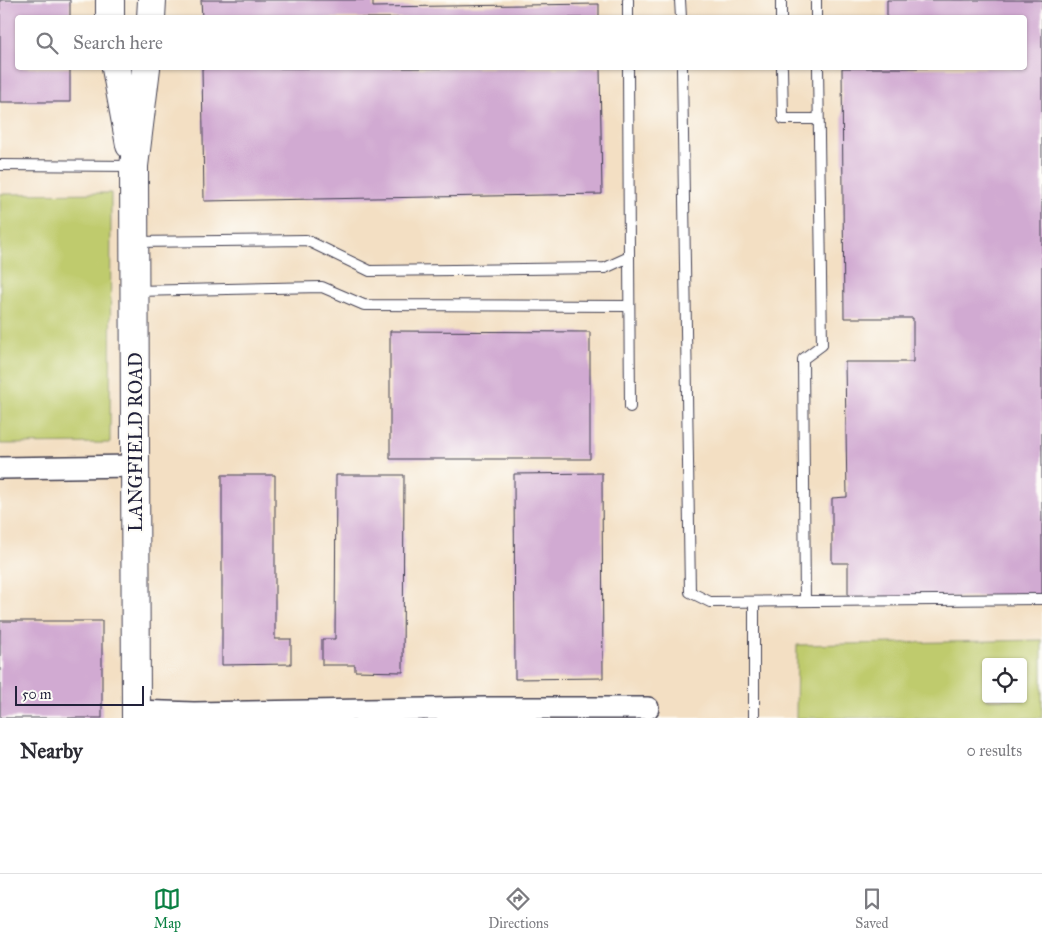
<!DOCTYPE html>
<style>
:root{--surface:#fff;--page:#f2f2f3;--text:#2b2b33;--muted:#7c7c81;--line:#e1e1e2;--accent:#0b8043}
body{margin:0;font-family:"IM FELL Great Primer",serif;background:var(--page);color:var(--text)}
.controls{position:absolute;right:15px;bottom:15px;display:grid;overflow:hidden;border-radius:5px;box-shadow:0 1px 4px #0004}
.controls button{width:45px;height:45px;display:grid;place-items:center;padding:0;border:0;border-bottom:1px solid var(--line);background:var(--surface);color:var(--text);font:25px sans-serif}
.scale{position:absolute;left:15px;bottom:12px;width:129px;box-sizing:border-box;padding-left:5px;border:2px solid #22223b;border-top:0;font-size:14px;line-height:18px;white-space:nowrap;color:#22223b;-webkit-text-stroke:4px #fdfcf7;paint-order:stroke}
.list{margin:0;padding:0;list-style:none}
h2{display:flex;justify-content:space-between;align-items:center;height:65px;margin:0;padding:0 20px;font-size:21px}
h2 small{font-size:16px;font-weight:400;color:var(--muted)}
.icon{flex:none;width:28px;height:28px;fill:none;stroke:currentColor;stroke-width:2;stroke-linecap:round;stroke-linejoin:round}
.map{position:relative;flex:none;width:1042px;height:718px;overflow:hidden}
.search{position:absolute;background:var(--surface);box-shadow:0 1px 4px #0004;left:15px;right:15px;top:15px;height:55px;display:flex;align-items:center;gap:12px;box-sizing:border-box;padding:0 18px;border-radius:5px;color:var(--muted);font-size:19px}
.sheet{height:155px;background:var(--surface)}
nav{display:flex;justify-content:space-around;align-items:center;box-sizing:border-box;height:70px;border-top:1px solid var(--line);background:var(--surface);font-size:14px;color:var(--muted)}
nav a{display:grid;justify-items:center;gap:2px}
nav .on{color:var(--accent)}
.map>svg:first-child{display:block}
.grass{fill:#bfcb6d;stroke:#707654;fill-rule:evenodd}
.building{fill:#d1aad2}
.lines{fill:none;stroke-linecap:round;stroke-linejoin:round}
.lane-casing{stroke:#413e4f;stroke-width:12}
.street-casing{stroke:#413e4f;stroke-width:24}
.secondary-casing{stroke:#413e4f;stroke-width:30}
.lane{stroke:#fff;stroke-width:10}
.street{stroke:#fff;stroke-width:21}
.secondary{stroke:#fff;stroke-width:28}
.labels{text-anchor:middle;stroke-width:4.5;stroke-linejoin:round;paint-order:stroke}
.street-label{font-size:19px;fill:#22223b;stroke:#fdfcf7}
</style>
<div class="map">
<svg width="1042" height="718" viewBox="0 0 1042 718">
<rect width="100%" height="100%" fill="#fdfcf7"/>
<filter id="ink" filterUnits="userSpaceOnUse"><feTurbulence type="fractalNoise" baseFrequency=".02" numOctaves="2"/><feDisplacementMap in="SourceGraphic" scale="10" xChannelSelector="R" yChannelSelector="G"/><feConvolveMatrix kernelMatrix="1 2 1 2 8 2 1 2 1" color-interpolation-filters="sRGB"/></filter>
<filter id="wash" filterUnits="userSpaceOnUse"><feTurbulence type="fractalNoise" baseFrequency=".0096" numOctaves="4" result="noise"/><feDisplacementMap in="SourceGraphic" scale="20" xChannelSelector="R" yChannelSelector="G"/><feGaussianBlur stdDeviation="1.12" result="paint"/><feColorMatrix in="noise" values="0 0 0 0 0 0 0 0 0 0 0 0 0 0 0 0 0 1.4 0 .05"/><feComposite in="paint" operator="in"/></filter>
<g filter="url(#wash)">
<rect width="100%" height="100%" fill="#f3dfc3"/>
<g class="grass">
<polygon points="111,193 110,443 0,444 0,194"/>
<path d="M 1042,640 L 1042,718 L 796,718 L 797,645 ZM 986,662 L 1023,662 L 1023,699 L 986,699 Z"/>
</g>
<g id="blocks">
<g class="building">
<polygon points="0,0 70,0 70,18 18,18 18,68 70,68 70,102 0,102"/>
<polygon points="201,0 373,0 373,7 599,4 599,18 202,18"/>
<polygon points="887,0 1042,0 1042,596 848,598 848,563 832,563 832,498 847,497 845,362 913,362 913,318 844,318 842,68 1024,68 1024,18 887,18"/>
<polygon points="202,68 600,68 602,194 204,201"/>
<polygon points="390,331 590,332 590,459 390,459"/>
<polygon points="602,473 603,678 515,679 514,474"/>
<polygon points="222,475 275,475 275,639 291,639 291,664 222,665"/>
<polygon points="336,475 404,475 403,672 355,671 355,665 322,665 322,639 335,639"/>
<rect x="0" y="621" width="102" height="97"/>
</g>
</g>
</g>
<g filter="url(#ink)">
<use href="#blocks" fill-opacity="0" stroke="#413e4f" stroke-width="1"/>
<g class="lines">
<defs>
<g id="lane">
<polyline points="628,0 628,18"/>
<polyline points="680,0 681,18"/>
<polyline points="781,0 781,18"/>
<polyline points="816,0 816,18"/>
<polyline points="682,68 690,592 710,602 1042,599"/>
<polyline points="782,68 783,119 818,119"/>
<polyline points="0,165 133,166"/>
<polyline points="134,242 306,240 370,271 605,268 629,257 628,68"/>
<polyline points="629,257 630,407"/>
<polyline points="135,291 322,287 364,305 629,306"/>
<polyline points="805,601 803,359 822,345 818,68"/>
<polyline points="754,602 754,718"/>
</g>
<g id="street">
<polyline points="0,468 135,466"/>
<polyline points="136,711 194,713 485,708 648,708"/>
</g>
<g id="secondary">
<polyline points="110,0 110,18"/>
<polyline points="151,18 152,0"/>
<polyline points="116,68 130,145"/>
<polyline points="136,718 134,166 146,68"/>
</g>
</defs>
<use href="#lane" class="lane-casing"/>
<use href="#street" class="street-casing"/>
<use href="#secondary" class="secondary-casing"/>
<use href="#lane" class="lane"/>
<use href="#street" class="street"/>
<use href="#secondary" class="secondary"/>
</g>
</g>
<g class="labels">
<g class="street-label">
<text transform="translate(135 442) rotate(-90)" y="7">LANGFIELD ROAD</text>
</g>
</g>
</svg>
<div class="controls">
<button><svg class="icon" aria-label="locate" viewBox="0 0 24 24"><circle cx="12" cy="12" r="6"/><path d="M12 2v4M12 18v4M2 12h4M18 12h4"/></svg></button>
</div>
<div class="scale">50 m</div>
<div class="search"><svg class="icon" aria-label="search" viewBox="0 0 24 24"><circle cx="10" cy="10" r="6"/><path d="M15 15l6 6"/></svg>Search here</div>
</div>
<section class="sheet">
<h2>Nearby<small>0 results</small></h2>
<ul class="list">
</ul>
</section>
<nav>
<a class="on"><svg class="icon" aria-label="map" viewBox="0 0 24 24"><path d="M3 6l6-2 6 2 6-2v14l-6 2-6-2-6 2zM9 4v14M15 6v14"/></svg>Map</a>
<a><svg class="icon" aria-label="directions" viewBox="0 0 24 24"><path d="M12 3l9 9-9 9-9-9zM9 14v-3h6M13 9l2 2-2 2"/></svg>Directions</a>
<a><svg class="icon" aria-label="saved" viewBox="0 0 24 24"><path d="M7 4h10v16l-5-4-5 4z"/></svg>Saved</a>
</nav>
